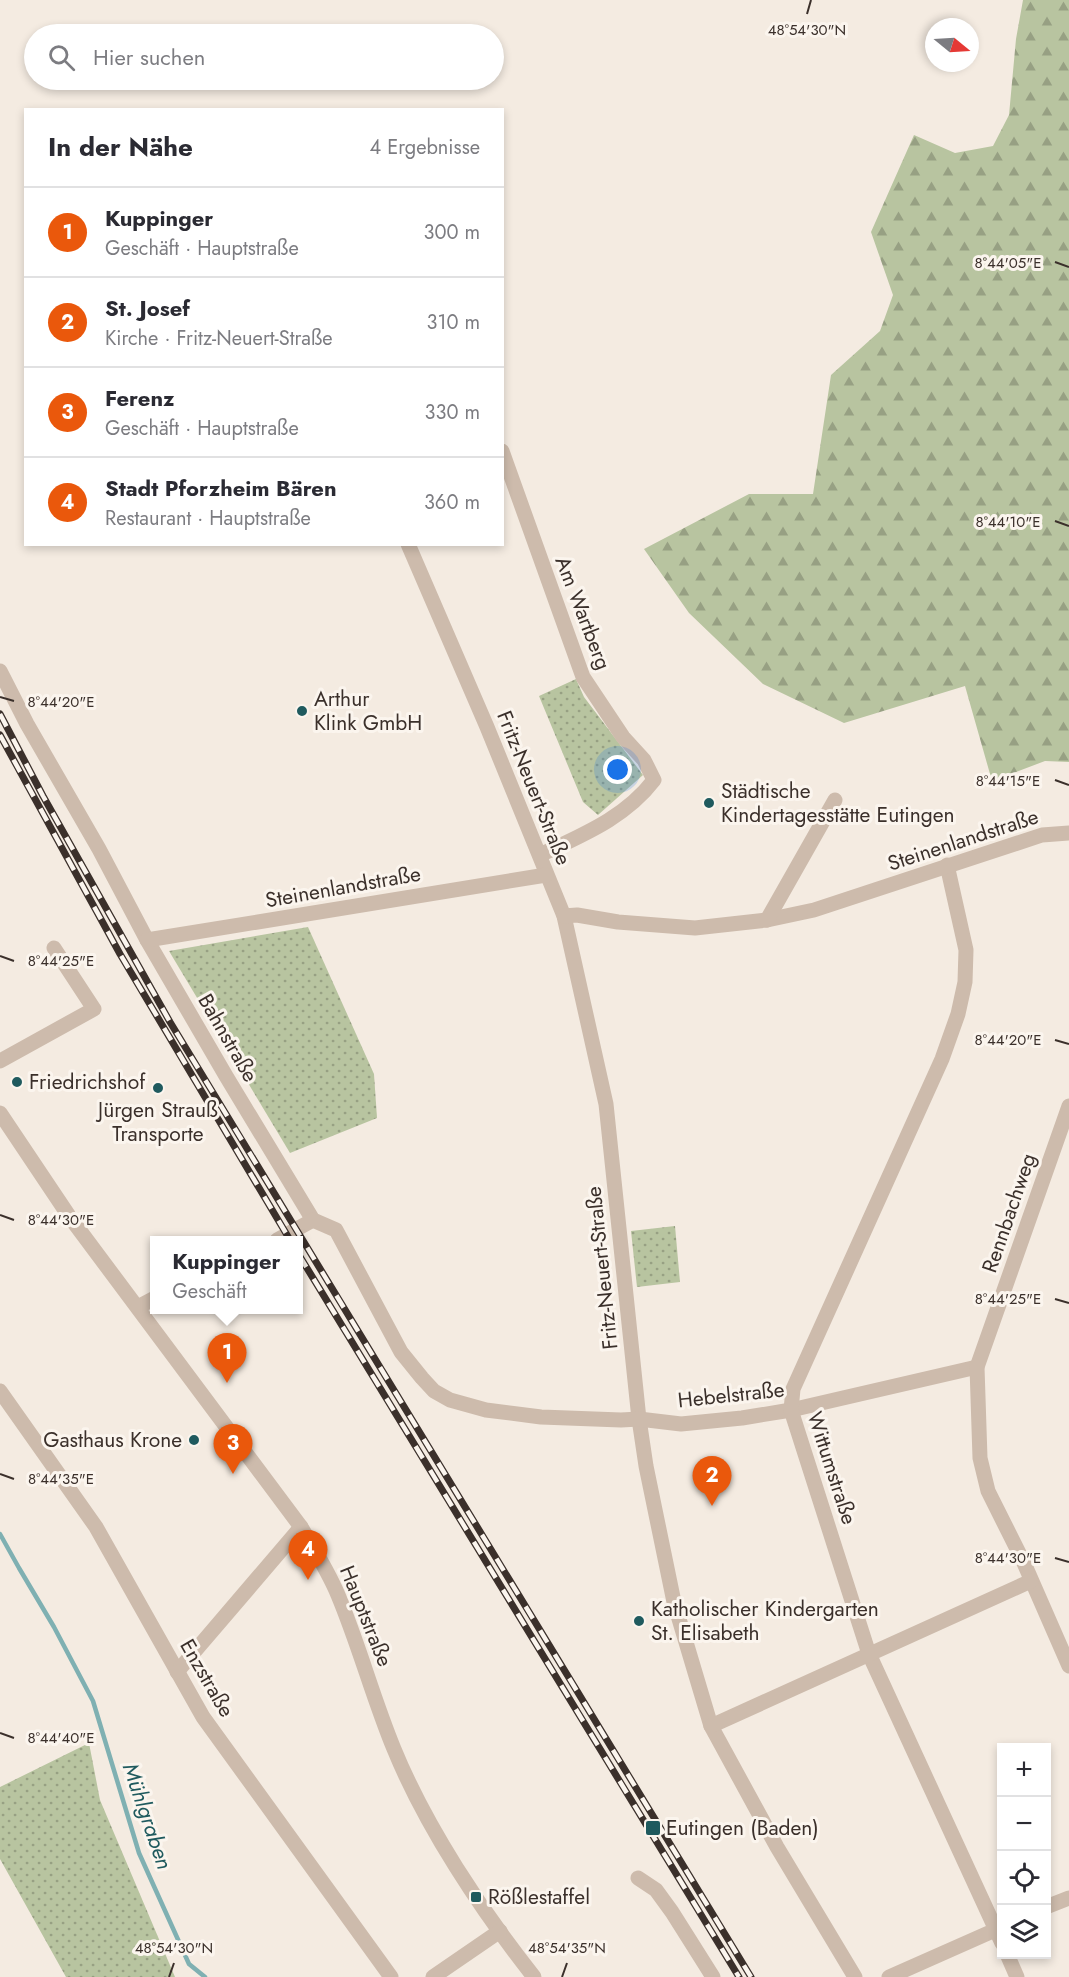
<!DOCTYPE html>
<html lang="de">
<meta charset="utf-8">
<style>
:root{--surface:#fff;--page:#f2f2f3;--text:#2b2b33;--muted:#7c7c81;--line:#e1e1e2;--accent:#ea580c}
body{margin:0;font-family:Jost,sans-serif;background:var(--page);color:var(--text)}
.controls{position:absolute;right:18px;bottom:18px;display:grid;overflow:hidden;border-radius:0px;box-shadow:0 3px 9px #0003}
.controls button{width:54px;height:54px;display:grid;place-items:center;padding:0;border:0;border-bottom:2px solid var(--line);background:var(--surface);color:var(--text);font:30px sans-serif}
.compass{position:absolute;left:925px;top:18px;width:54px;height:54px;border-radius:50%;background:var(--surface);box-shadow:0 3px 9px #0003;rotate:108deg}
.you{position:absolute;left:618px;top:770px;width:21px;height:21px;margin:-15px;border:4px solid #fff;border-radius:50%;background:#1a73e8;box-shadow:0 0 0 9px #1a73e833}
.badge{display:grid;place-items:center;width:39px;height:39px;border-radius:50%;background:var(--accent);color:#fff;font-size:20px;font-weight:700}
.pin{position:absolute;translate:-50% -50px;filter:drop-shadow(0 2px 3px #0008)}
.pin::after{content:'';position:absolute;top:32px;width:21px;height:18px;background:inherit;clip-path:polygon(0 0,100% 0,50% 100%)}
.popup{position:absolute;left:150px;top:1236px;width:153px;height:78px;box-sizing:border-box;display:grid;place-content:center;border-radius:0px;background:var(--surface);filter:drop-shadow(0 2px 4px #0005);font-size:20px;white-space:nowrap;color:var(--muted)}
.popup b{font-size:22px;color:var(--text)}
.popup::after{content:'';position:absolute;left:50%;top:100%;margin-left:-12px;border:12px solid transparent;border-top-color:var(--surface)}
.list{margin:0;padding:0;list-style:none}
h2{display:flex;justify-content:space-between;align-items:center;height:78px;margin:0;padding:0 24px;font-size:26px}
h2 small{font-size:20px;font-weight:400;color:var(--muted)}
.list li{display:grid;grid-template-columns:39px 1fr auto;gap:18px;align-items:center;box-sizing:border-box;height:90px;padding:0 24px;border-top:2px solid var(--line)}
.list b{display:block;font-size:22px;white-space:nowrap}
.list p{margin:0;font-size:20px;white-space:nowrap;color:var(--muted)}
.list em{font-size:20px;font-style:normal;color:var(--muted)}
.icon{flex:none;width:33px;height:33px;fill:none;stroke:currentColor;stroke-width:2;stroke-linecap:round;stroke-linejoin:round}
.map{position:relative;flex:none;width:1069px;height:1977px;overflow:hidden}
.search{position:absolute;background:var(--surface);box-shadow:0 3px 9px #0003;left:24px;top:24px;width:480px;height:66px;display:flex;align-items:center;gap:15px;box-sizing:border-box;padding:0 21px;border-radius:33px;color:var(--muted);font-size:22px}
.panel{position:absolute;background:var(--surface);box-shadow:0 3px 9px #0003;left:24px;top:108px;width:480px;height:438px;border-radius:0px}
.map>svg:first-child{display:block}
.green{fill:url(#green-dots)}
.forest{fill:url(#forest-firs)}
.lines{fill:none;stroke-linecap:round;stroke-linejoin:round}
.stream{stroke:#7fb0b2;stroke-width:4.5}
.minor{stroke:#cdbbac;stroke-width:15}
.rail-casing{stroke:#3b302b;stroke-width:7}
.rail{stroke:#fbf5ee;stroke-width:4.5;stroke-dasharray:14;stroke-linecap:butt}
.ticks{fill:none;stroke:#3b302b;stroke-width:2}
.poi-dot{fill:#1f5a5e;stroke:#fbf5ee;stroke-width:2}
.labels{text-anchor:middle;stroke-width:6;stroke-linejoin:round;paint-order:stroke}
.street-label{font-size:21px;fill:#3b302b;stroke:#fbf5ee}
.poi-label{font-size:21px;fill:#3b302b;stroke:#fbf5ee;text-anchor:start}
.water-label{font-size:22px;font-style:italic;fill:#1f5a5e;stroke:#fbf5ee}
.ticks-label{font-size:15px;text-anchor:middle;fill:#3b302b;stroke:#fbf5ee;stroke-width:6;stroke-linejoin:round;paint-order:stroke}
</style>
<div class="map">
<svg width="1069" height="1977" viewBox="0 0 1069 1977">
<defs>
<pattern id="green-dots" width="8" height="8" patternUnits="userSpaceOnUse" patternTransform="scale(1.5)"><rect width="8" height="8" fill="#b8c4a0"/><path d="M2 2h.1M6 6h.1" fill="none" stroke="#97a083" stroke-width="1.8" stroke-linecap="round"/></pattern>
<pattern id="forest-firs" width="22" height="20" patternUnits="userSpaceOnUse" patternTransform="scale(1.5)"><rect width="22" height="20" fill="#b8c4a0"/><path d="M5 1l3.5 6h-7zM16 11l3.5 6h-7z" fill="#97a083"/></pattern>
</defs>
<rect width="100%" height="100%" fill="#f4ebe1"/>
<g class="green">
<polygon points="576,679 584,697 643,775 598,815 583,802 539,696"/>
<polygon points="308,927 374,1074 377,1118 290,1153 169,951"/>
<polygon points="675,1226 680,1282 637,1287 631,1231"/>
<polygon points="89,1743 100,1800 175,1977 66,1977 0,1859 0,1787"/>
</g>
<polygon class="forest" points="1023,0 1069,0 1069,762 1045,761 992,781 965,686 844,723 763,684 689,613 644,549 749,494 813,494 831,375 880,331 893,295 871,232 914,135 955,153 993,146 1009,115 1016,39"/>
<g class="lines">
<polyline class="stream" points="0,1534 19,1568 54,1627 93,1701 139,1853 189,1964 205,1977"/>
<g class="minor">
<path d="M 502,451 L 583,677 L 623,737 L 644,760 L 654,780 C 625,818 582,835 540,855"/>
<polyline points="408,544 487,727 564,916 606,1104 639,1419 646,1466 674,1602 711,1726 777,1847 855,1977"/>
<polyline points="0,671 27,724 99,849 147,940 226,1076 313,1220 336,1230 401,1352 422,1378 434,1391 450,1400 486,1410 541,1417 621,1420 639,1419 681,1424 742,1418 791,1410 977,1367"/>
<polyline points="947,865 966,950 965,982 958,1014 942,1059 793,1389 791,1410 869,1654 1002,1943"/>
<polyline points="564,916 577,915 618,922 695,928 767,920 814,910 1042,835 1069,833"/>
<polyline points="767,920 835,800"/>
<polyline points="147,940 546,875"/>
<polyline points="0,1061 94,1009 54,948"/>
<polyline points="1069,1106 977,1367 980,1458 988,1491 1024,1563 1069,1666"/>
<path d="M 0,1113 L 69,1216 L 301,1527 C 314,1549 328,1571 338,1595 C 359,1645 373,1698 394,1749 C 426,1827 481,1910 534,1977"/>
<polyline points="277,1240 313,1220"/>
<polyline points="138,1307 155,1298"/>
<polyline points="0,1391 96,1527 203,1717 391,1977"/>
<polyline points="177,1672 301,1527"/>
<polyline points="711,1726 1031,1581"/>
<polyline points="638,1878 656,1890 672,1912 713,1977"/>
<polyline points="1046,1907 1069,1898"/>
<polyline points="1007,1954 1017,1977"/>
<polyline points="433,1977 500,1931"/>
<polyline points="889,1977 1002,1927"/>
</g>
<defs>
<g id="rail">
<polyline points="0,714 43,796 170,1022 751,1977"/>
<polyline points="0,735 120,954 290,1240"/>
<polyline points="299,1255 739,1977"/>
</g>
</defs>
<use href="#rail" class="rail-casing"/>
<use href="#rail" class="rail"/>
</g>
<path class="ticks" d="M 807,14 L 811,0M 1055,262 L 1069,267M 1055,521 L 1069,526M 0,697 L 14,701M 1055,780 L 1069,785M 0,956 L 14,961M 1055,1040 L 1069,1044M 0,1215 L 14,1220M 1055,1299 L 1069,1303M 0,1474 L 14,1479M 1055,1558 L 1069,1562M 0,1733 L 14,1738M 169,1977 L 174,1963M 562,1977 L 567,1963"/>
<g class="poi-dot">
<circle cx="302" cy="711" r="6"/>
<circle cx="709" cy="803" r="6"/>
<circle cx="17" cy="1082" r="6"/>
<circle cx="158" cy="1088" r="6"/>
<circle cx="194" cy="1440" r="6"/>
<circle cx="639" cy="1621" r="6"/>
<rect x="645" y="1820" width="16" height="16" rx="3"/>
<rect x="470" y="1891" width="12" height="12" rx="3"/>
</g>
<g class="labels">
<g class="street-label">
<text transform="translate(583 613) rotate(69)" y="7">Am Wartberg</text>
<text transform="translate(534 788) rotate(68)" y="7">Fritz-Neuert-Straße</text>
<text transform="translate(963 840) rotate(-18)" y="7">Steinenlandstraße</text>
<text transform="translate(343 887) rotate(-10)" y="7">Steinenlandstraße</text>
<text transform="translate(228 1038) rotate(60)" y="7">Bahnstraße</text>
<text transform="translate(1009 1213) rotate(-71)" y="7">Rennbachweg</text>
<text transform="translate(602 1268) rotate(-96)" y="7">Fritz-Neuert-Straße</text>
<text transform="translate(731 1395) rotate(-6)" y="7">Hebelstraße</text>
<text transform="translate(832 1468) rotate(72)" y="7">Wittumstraße</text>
<text transform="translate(366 1616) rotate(68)" y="7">Hauptstraße</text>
<text transform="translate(207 1678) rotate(60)" y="7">Enzstraße</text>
</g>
<g class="poi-label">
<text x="314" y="706">Arthur<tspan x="314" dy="24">Klink GmbH</tspan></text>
<text x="721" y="798">Städtische<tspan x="721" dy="24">Kindertagesstätte Eutingen</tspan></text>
<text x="29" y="1089">Friedrichshof</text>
<text x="158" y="1117" text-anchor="middle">Jürgen Strauß<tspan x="158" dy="24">Transporte</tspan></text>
<text x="182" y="1447" text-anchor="end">Gasthaus Krone</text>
<text x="651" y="1616">Katholischer Kindergarten<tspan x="651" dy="24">St. Elisabeth</tspan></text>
<text x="666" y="1835">Eutingen (Baden)</text>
<text x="488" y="1904">Rößlestaffel</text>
</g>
<g class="water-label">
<text transform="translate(148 1816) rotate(71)" y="8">Mühlgraben</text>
</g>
</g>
<g class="ticks-label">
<text x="807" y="35">48°54'30"N</text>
<text x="1008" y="268">8°44'05"E</text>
<text x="1008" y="527">8°44'10"E</text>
<text x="61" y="707">8°44'20"E</text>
<text x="1008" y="786">8°44'15"E</text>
<text x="61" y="966">8°44'25"E</text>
<text x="1008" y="1045">8°44'20"E</text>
<text x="61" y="1225">8°44'30"E</text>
<text x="1008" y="1304">8°44'25"E</text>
<text x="61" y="1484">8°44'35"E</text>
<text x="1008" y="1563">8°44'30"E</text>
<text x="61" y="1743">8°44'40"E</text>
<text x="174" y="1953">48°54'30"N</text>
<text x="567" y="1953">48°54'35"N</text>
</g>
</svg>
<div class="controls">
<button>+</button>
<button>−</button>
<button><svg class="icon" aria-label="locate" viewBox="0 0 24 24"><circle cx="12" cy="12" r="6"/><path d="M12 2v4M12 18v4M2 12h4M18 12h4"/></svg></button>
<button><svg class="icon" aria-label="layers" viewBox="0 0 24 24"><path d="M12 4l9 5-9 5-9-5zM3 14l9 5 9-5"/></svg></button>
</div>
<svg class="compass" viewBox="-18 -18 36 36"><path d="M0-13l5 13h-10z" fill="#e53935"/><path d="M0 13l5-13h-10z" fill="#7c7c81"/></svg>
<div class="you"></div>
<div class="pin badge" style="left:227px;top:1383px">1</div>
<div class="popup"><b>Kuppinger</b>Geschäft</div>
<div class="pin badge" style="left:712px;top:1506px">2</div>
<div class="pin badge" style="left:233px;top:1474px">3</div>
<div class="pin badge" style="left:308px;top:1580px">4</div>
<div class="search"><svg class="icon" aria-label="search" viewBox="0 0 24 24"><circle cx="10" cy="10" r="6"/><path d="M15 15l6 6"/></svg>Hier suchen</div>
<section class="panel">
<h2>In der Nähe<small>4 Ergebnisse</small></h2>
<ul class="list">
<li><span class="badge">1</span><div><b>Kuppinger</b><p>Geschäft · Hauptstraße</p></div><em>300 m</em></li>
<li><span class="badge">2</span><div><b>St. Josef</b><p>Kirche · Fritz-Neuert-Straße</p></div><em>310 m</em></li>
<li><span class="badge">3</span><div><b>Ferenz</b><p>Geschäft · Hauptstraße</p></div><em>330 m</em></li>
<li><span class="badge">4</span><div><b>Stadt Pforzheim Bären</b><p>Restaurant · Hauptstraße</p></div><em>360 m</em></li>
</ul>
</section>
</div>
